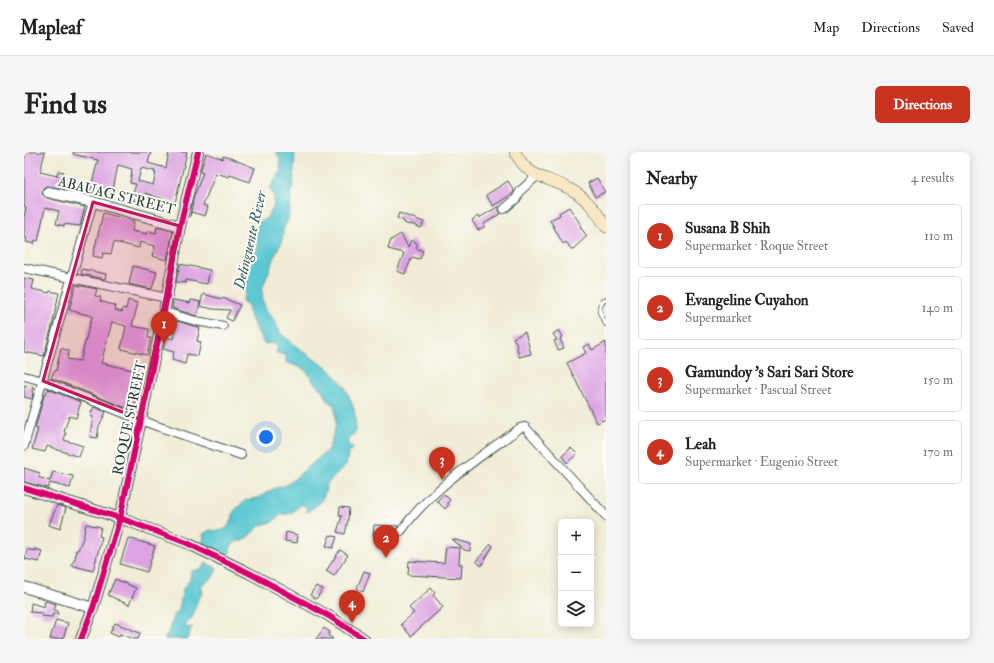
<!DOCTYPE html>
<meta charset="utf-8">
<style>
:root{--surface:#fff;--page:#f6f6f6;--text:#222;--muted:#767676;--line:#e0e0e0;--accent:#c8321e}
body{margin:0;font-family:"IM FELL Double Pica",serif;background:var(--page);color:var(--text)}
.controls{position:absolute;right:12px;bottom:12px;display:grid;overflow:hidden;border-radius:6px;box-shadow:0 2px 10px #0003}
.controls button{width:36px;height:36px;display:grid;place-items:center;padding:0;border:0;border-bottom:1px solid var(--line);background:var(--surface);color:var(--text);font:20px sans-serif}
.you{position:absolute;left:242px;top:285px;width:14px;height:14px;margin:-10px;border:3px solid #fff;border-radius:50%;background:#1a73e8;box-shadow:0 0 0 6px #1a73e833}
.badge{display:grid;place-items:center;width:26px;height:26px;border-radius:50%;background:var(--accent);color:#fff;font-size:13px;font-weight:700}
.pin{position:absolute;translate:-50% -33px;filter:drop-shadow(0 1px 2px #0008)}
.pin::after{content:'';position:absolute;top:21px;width:14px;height:12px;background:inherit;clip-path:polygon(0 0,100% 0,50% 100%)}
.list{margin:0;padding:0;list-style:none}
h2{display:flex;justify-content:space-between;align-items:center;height:52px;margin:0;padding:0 16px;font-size:17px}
h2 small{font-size:13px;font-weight:400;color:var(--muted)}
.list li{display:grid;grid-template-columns:26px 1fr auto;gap:12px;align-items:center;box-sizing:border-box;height:64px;margin:0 8px 8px;padding:0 8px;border:1px solid var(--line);border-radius:6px}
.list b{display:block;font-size:15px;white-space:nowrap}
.list p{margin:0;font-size:13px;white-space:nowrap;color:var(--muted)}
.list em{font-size:13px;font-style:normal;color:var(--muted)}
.icon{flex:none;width:22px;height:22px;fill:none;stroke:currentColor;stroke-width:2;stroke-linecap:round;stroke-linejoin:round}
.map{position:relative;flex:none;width:582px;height:487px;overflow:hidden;border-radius:6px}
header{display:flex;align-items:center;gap:24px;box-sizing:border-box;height:56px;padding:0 20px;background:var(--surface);border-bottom:1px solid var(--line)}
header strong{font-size:19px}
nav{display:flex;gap:22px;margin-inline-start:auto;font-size:14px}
.intro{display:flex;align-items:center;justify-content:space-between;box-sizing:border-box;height:96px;padding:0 24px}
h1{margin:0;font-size:28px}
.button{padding:10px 18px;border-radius:6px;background:var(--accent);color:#fff;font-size:14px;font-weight:700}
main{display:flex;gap:24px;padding:0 24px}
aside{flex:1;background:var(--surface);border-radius:6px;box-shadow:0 2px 10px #0003}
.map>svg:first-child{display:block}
.water{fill:#5ac7d2;stroke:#3c8283}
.building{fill:#dca2e1;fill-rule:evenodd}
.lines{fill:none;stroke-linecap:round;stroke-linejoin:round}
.service-casing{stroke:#3e574c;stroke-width:5.5}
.minor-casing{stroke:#3e574c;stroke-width:10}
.tertiary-casing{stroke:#3e574c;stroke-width:12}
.secondary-casing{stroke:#3e574c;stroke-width:12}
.service{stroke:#fff;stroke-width:4}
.minor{stroke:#fff;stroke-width:8}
.tertiary{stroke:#fff;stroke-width:10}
.secondary{stroke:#fae7c3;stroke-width:11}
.cycleway-casing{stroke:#fdfcf7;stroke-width:8}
.cycleway{stroke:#d6006c;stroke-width:6}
.marked{fill:#c2185b;fill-opacity:0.2;stroke:#c2185b;stroke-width:3;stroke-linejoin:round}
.labels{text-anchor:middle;stroke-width:4;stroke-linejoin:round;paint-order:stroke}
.street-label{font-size:14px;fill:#1f3d34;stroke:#fdfcf7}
.water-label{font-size:15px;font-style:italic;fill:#2e605c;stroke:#fdfcf7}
</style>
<header>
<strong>Mapleaf</strong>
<nav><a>Map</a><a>Directions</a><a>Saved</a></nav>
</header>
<div class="intro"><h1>Find us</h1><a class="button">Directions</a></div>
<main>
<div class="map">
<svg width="582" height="487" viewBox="0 0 582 487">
<rect width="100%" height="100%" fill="#fdfcf7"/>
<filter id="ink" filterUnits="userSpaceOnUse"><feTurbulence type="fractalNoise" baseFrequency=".025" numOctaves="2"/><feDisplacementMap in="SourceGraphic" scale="8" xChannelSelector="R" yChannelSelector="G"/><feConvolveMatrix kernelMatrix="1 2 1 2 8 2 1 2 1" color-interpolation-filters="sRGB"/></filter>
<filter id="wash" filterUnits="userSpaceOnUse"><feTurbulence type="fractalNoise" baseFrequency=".012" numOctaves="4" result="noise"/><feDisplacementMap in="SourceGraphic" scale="16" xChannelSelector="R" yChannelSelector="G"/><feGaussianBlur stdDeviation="0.9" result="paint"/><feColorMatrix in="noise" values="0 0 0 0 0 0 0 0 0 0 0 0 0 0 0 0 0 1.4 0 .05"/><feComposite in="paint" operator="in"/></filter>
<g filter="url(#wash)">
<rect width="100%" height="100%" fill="#f0ecd5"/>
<g class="water">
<path d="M 252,0 L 271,0 L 269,34 L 267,39 L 266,57 L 263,70 L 259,77 L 258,91 L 254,96 L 241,129 L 238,138 L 239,149 L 242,159 L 250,168 L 257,182 L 285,204 L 303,215 L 320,233 L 329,254 L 331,263 L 332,280 L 326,285 L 323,291 L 329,296 L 324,303 L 322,313 L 302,333 C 302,346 293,355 282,360 L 283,356 L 278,352 L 267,361 L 257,363 L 248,370 L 237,373 L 219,389 L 213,389 L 207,394 L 205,404 L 197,411 L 175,395 L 180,388 L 179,382 L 186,378 L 196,379 L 203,376 L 208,368 L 210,359 L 222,348 L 234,346 L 249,337 L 263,333 L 303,299 L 307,290 L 312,272 L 312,263 L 310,253 L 304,249 L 300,240 L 290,231 L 285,222 L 278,216 L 262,210 L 262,203 L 252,201 L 254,196 L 249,191 L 240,192 L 225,162 L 224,153 L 218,149 L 222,142 L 216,134 L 223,130 C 215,116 224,108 234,97 L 233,89 L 229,85 L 234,77 L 233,70 C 244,70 251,55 250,45 C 249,42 247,38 246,36 C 251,30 251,24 257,19 L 256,7 Z"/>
<path d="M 182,411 L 193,416 L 189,425 L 177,433 L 179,441 L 174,447 L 168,466 L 162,469 L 161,476 L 168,475 L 163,487 L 140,487 C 150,476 143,467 155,458 L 159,437 L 166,428 L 167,419 L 178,417 Z"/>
</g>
<g id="blocks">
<g class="building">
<polygon points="2,0 21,0 16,20 33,24 34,19 40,20 39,25 50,28 47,38 22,34 19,36 18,42 23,46 61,55 56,74 40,72 40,74 32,72 35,59 21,56 14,89 11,88 10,92 2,90 3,86 0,86 0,65 2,55 0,54 0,9"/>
<path d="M 49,0 L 127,0 L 124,11 L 142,16 L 145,0 L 163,0 L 151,51 L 121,41 L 118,51 L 107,48 L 112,32 L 106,31 L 108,17 L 94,13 L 88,43 L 73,39 L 72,41 L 66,39 L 74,8 L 49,2 ZM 117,16 L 131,19 L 130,21 L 132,21 L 129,33 L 114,29 Z"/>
<polygon points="182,1 199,7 199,4 206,6 231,16 226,30 206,23 205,25 192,21 179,53 184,55 181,64 167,60 166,65 170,42 171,42 179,21 176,20"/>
<polygon points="573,26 581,40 571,45 564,31"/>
<polygon points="484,29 490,39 488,42 469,54 462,43"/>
<polygon points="475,54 475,58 477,61 460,72 461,74 454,78 448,68 454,64 455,66"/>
<polygon points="545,55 557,73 556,75 563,84 548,98 542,90 539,92 526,68 536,63 535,61"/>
<polygon points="79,61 110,69 108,79 123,82 124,79 132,81 133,75 149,79 143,108 128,104 131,94 116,90 115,96 90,90 87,102 79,101 78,106 69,104"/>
<polygon points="375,61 400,70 397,76 387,72 386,73 380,71 380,69 373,66"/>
<polygon points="377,82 384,95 387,88 394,92 392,96 399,99 396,107 388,105 381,122 373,119 380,101 364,97 367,88"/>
<polygon points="156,112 186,118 183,132 162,128 162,131 152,130"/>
<polygon points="109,114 133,120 128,137 105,132"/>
<polygon points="58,117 82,122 81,127 57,122"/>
<polygon points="0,126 10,128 8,137 25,141 26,139 35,141 28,174 20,204 0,200"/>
<polygon points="52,133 73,137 71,144 77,145 76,149 92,154 91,158 98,160 99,156 102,157 104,148 114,151 108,174 125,177 124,186 127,186 123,203 97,197 102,174 88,170 77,211 118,220 110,259 27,226 30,219 32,219 37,196 45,199 43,207 56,209 68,164 45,158"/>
<polygon points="179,142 198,147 199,146 216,153 208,169 202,166 206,158 189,157 176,154"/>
<polygon points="149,148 166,151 167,148 176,150 173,164 148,156"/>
<polygon points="153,169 176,176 173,189 177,190 174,204 163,202 161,212 148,208 150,200 139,197 143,185 149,187"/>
<polygon points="535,178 539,185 536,187 540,196 534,198 530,189 533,188 529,182"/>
<polygon points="501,180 507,202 495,205 492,191 489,186"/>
<polygon points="582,190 582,267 573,271 543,211 562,201 559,195 565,192 568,198"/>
<polygon points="0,233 9,234 8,240 9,240 8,247 0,245"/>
<polygon points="24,237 57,250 52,266 45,264 40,280 42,281 40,288 59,294 55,305 23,294 21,300 8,297 14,277 11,276 20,243 21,243"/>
<polygon points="70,255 82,260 75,274 73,286 66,285 69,265 66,263"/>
<polygon points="547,296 553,302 543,311 538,304"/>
<polygon points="0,316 16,321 14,325 26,329 29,320 49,324 46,336 26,331 24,336 0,330"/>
<polygon points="420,342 426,348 423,351 425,352 421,357 413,349"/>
<polygon points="33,353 42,356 36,377 25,373"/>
<polygon points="316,355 325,356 324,368 321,382 313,380 318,364 315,364"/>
<polygon points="62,372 77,375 75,384 78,385 69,419 47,413 51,407 52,398 54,398 59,386"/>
<polygon points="350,373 374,374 372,379 374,384 358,383 358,385 349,384"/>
<polygon points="262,380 274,383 273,391 261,389"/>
<polygon points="306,383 313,385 309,396 302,394"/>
<polygon points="104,386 131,394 123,420 96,412"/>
<polygon points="428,387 447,392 446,399 440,398"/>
<polygon points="467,392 469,394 457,414 452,409"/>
<polygon points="422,395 436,396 435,412 438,412 437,426 384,423 385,409 420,411"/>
<polygon points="3,397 10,399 10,397 18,399 15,410 1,407"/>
<polygon points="316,398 324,403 310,424 302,419"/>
<polygon points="340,419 346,421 339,440 333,436"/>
<polygon points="91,427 112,436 105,453 84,443"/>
<polygon points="292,434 299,437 292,447 286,443"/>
<polygon points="407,436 411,441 409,443 419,455 387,484 377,472 390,461 385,456"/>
<polygon points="21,449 32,452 30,458 34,459 34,462 29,462 28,465 17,464 18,461 6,460 7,451 20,455"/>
<polygon points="32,468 44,471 39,487 26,487"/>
<polygon points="91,471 116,481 114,487 110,487 96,482 95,485 86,481"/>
<polygon points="300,476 306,480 304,483 309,487 292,487"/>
</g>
</g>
</g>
<g filter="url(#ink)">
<use href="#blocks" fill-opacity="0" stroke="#3e574c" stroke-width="1"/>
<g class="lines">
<defs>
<path id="service" d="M 582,147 C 571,155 576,163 582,172"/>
<g id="minor">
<polyline points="480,57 492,47 497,38 513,24"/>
<polyline points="0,116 143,146"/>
<polyline points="140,160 172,169 199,174"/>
<polyline points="0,224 19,229 130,273 217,303"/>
<polyline points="0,294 69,50"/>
<path d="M 377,379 C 408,336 453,307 496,276 L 501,275 L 582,364"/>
</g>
<g id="tertiary">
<polyline points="24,40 69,50 156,74"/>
<polyline points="0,336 96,366 163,391 225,421 305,464 340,487"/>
<polyline points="0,435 69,456"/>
<polyline points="57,487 69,456 96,366 140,160 156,74 174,0"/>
</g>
<path id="secondary" d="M 491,0 C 505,28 523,24 546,37 C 563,46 573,60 582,75"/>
</defs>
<use href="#service" class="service-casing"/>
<use href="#minor" class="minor-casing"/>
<use href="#tertiary" class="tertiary-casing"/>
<use href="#secondary" class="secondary-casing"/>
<use href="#service" class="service"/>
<use href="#minor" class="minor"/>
<use href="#tertiary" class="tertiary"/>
<use href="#secondary" class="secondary"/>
<defs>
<g id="cycleway">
<polyline points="0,336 96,366 163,391 225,421 305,464 340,487"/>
<polyline points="57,487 69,456 96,366 140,160 156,74 174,0"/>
</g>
</defs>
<use href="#cycleway" class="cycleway-casing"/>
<use href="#cycleway" class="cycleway"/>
</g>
</g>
<path class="marked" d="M 69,50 L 156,74 L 116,267 L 19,229 Z"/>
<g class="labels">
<g class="street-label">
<text transform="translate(93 43) rotate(14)" y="5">ABAUAG STREET</text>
<text transform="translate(105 266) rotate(-78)" y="5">ROQUE STREET</text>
</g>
<g class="water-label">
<text transform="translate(226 88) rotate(-77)" y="5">Delinguente River</text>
</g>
</g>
</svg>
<div class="controls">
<button>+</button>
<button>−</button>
<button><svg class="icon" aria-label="layers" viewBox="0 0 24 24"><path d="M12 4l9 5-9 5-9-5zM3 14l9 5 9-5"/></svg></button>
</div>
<div class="you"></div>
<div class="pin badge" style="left:140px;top:192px">1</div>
<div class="pin badge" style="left:362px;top:406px">2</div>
<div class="pin badge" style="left:418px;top:328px">3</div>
<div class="pin badge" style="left:328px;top:471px">4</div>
</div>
<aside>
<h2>Nearby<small>4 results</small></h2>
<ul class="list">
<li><span class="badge">1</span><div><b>Susana B Shih</b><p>Supermarket · Roque Street</p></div><em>110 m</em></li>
<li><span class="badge">2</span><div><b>Evangeline Cuyahon</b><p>Supermarket</p></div><em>140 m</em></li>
<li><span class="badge">3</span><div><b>Gamundoy 's Sari Sari Store</b><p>Supermarket · Pascual Street</p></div><em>150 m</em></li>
<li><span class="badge">4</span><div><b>Leah</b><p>Supermarket · Eugenio Street</p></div><em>170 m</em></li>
</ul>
</aside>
</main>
